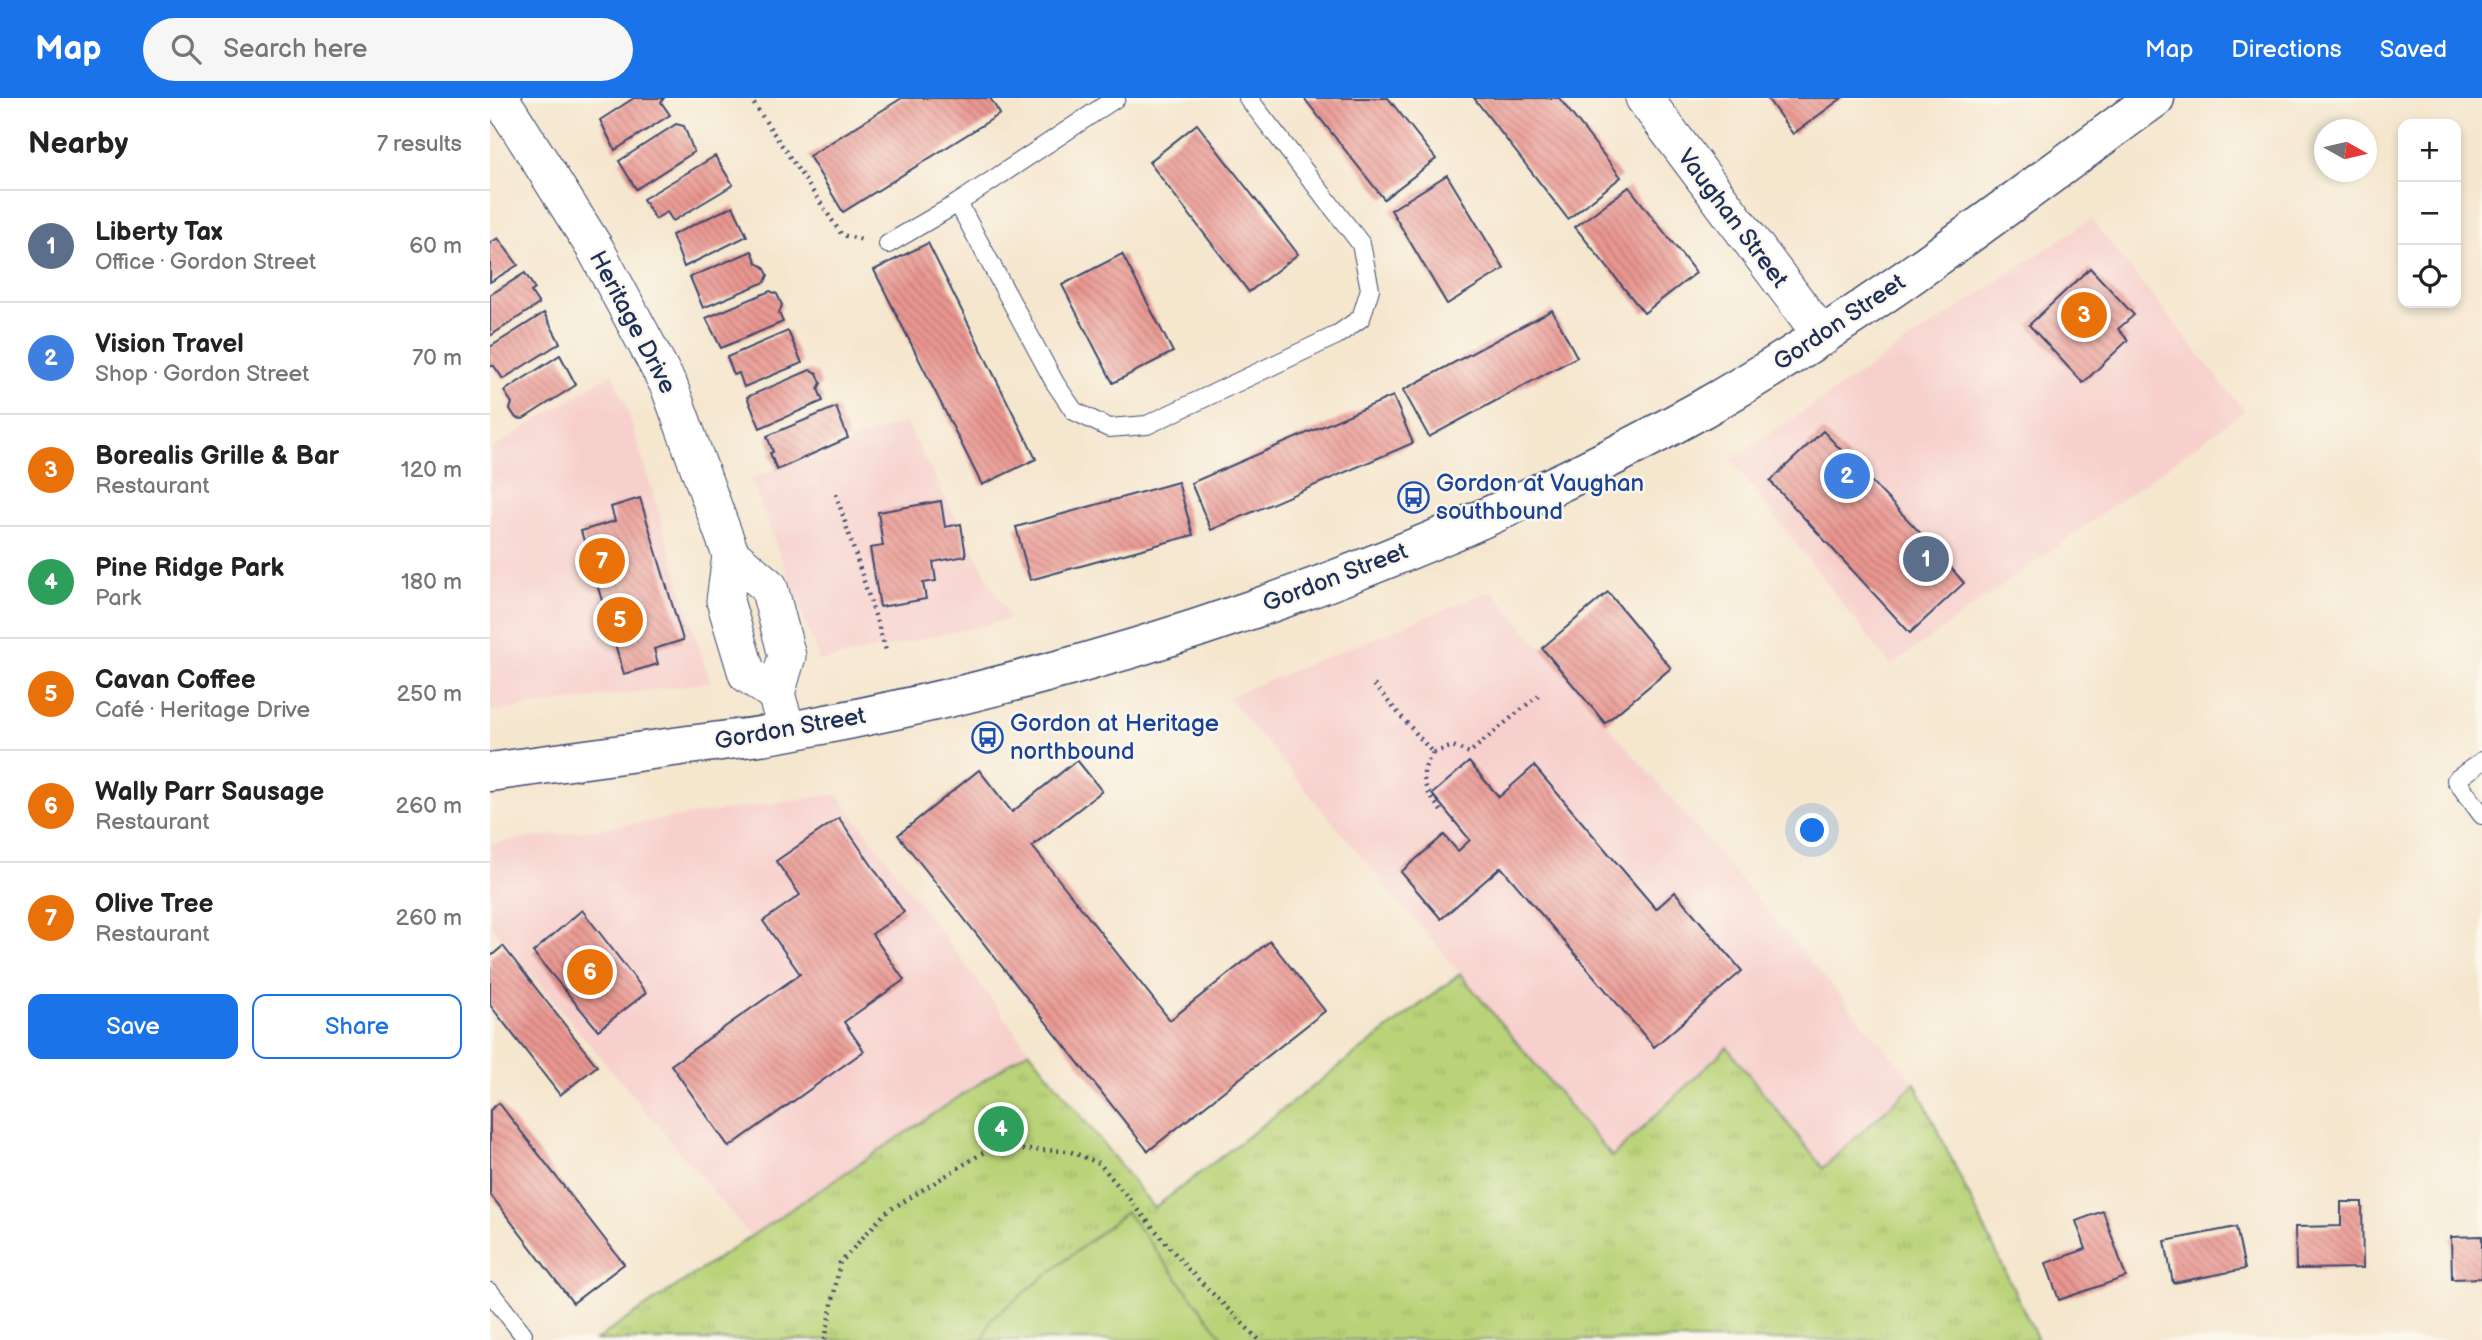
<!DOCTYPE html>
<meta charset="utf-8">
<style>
:root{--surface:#fff;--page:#f6f6f6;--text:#222;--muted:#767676;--line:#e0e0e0;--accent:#1a73e8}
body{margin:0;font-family:"Balsamiq Sans",sans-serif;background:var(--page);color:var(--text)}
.controls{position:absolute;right:21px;top:21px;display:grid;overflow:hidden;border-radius:14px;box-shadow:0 4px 10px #0003}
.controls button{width:63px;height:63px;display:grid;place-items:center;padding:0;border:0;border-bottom:2px solid var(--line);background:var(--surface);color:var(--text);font:35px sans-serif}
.compass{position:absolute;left:1824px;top:21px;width:63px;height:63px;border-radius:50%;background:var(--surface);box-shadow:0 4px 10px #0003;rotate:98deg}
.you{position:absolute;left:1323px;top:733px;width:24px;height:24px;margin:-18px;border:5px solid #fff;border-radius:50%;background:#1a73e8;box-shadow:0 0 0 10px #1a73e833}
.badge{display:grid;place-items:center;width:46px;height:46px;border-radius:50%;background:var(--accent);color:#fff;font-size:23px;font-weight:700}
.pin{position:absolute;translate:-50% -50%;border:4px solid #fff;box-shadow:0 2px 7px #0006}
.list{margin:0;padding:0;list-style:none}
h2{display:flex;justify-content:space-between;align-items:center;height:91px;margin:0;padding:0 28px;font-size:30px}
h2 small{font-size:23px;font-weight:400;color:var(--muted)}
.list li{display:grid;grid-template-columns:46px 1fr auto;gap:21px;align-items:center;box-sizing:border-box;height:112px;padding:0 28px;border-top:2px solid var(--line)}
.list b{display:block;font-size:26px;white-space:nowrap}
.list p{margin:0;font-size:23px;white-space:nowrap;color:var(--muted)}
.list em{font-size:23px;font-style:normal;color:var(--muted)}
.actions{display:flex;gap:14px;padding:21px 28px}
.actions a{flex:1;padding:16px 0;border:2px solid var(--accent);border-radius:14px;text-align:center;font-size:24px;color:var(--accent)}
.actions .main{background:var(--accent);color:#fff}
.icon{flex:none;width:38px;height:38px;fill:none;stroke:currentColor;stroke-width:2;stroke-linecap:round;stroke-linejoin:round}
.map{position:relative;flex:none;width:1992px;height:1242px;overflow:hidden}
header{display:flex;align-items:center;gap:42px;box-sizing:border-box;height:98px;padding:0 35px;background:var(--accent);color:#fff}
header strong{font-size:33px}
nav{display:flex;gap:38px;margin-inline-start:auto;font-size:24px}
.search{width:490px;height:63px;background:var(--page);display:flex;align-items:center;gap:18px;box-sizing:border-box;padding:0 24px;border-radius:38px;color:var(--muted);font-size:26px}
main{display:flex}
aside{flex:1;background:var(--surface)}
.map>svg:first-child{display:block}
.built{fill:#f7d0cd}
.grass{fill:url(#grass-tufts);stroke:#6a816b;stroke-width:2}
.pitch{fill:#bad378;stroke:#6a816b;stroke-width:2}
.building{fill:url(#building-back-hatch)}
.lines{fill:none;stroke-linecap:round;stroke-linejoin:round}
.lane-casing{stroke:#3c4a6f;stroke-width:20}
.street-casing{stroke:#3c4a6f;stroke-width:39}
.secondary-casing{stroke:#3c4a6f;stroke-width:41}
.path{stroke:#3c4a6f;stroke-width:4.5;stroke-dasharray:2 5;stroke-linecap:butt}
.lane{stroke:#fff;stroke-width:18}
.street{stroke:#fff;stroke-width:37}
.secondary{stroke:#fff;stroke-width:38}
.labels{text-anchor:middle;stroke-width:5;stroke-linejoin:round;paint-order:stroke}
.street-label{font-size:24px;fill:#1b2f5e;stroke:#fbf7ec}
.transit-label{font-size:24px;fill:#164399;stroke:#fbf7ec;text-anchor:start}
</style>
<header>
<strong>Map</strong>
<div class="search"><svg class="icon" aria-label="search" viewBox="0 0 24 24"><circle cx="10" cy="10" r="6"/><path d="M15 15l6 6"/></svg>Search here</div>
<nav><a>Map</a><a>Directions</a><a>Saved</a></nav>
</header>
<main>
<aside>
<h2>Nearby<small>7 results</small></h2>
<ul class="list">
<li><span class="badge" style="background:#5c6f8a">1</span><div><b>Liberty Tax</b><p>Office · Gordon Street</p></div><em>60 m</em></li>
<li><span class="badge" style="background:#3f7fe0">2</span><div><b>Vision Travel</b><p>Shop · Gordon Street</p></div><em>70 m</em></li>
<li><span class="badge" style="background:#e8710a">3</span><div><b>Borealis Grille &amp; Bar</b><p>Restaurant</p></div><em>120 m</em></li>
<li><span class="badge" style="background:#2e9e5b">4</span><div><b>Pine Ridge Park</b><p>Park</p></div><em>180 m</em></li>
<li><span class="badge" style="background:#e8710a">5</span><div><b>Cavan Coffee</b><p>Café · Heritage Drive</p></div><em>250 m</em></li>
<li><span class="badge" style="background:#e8710a">6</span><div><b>Wally Parr Sausage</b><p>Restaurant</p></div><em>260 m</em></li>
<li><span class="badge" style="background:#e8710a">7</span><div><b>Olive Tree</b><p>Restaurant</p></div><em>260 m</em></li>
</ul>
<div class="actions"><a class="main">Save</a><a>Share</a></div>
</aside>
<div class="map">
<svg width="1992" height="1242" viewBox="0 0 1992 1242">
<defs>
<pattern id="grass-tufts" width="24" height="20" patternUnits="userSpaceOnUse" patternTransform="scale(1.75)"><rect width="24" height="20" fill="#bad378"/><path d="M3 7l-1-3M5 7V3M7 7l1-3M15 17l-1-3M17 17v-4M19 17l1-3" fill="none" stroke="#9fb56a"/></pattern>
<pattern id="building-back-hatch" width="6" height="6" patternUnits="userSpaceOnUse" patternTransform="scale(1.75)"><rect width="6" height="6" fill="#ea9690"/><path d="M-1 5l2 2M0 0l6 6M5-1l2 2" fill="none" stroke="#bd7b79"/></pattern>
</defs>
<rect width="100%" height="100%" fill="#fbf7ec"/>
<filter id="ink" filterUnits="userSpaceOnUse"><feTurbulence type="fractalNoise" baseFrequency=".0143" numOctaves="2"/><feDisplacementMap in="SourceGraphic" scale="14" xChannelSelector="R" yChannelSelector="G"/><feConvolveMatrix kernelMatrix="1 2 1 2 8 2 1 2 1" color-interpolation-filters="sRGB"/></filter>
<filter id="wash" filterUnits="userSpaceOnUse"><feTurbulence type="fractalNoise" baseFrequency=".00686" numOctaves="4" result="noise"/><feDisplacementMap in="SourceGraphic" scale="28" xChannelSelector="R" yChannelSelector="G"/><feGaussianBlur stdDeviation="1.57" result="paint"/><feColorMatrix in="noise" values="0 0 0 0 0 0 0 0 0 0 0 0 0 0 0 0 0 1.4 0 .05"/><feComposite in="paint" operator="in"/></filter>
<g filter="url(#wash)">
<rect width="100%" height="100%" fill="#f5e6ce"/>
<g class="built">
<polygon points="1601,121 1754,313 1401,568 1241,362"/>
<polygon points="122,275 137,310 220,584 0,614 0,352"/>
<polygon points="415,324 520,521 330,564 261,380"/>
<polygon points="1002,492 1425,985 1548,1242 664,1110 970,876 738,599"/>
<polygon points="348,696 539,952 261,1139 0,827 0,746"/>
</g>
<polygon class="grass" points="970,876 1122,1059 1237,949 1333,1070 1425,985 1548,1242 106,1242 539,952 664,1110"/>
<polygon class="pitch" points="636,1114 735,1242 493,1242 501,1221"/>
<g id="blocks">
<g class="building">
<polygon points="144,0 174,0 171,4 180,17 125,52 110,22"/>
<polygon points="412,0 500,0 510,16 353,114 319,58"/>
<polygon points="814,0 898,0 946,61 894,101"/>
<polygon points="984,0 1069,0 1131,79 1078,121"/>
<polygon points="1277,0 1352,0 1303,36"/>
<polygon points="186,26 194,28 204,54 146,91 129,63"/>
<polygon points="707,26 808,156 759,194 659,64"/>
<polygon points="225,58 243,87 183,123 177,114 165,121 153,101"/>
<polygon points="957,77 1014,171 957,206 901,112"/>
<polygon points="1139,89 1206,175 1154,215 1085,129"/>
<polygon points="243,108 257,138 194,169 182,137"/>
<polygon points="8,140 28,167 0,184 0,145"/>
<polygon points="438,145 546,361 492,387 384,172"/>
<polygon points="262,153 267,165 274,169 278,177 275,184 213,210 200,179"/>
<polygon points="632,156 683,254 623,285 572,187"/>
<polygon points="1600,170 1644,217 1628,231 1638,242 1593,285 1539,227"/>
<polygon points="35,175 45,191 41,194 49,206 0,238 0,197"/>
<polygon points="280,193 287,196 292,207 289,215 293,224 231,250 216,220"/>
<polygon points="1062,212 1087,259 939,339 913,292"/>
<polygon points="54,215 70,245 13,281 4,268 0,268 0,249"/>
<polygon points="298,233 312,265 254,289 249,275 244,277 237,259"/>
<polygon points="70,257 86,287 33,321 26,320 20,311 22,305 14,293"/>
<polygon points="320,272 327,275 331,285 328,291 333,303 270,330 257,299"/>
<polygon points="903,298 923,345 721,432 701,385"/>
<polygon points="346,309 358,340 287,372 280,355 283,354 277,338"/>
<polygon points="1333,333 1438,443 1474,485 1420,535 1280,383"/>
<polygon points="688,384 703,437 540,482 526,429"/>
<polygon points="150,400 193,542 164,551 168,566 134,576 91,433 125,423 121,409"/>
<polygon points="451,403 455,429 471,426 476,458 443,464 446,483 433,485 436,501 390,509 380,450 393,448 388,414"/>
<polygon points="1118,494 1181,570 1115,625 1052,550"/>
<polygon points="587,662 612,693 542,748 680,922 780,843 835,913 658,1053 408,737 489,672 522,714"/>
<polygon points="979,664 1009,699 1044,668 1166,811 1185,794 1252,873 1164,949 1011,769 951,821 911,774 954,737 968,753 980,742 942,696"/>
<polygon points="349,720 414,814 382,836 414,882 354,924 374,953 239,1049 181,967 310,876 273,823 310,797 286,763"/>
<polygon points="92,812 156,895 108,932 43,854"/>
<polygon points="13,848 107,968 70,997 0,907 0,859"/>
<polygon points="9,1005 134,1166 83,1205 0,1096 0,1012"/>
<polygon points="1851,1104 1872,1104 1873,1170 1806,1171 1805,1129 1851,1128"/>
<polygon points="1613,1113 1636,1179 1569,1202 1556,1165 1596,1151 1586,1123"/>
<polygon points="1746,1129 1755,1171 1683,1185 1675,1143"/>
<polygon points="1992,1138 1992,1180 1962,1181 1961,1139"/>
</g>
</g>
</g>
<g filter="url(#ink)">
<use href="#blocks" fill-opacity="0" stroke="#3c4a6f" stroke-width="2"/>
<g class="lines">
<defs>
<g id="lane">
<polyline points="468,105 565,285 584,313 619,330 657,327 847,237 871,220 880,191 871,146 758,0"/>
<polyline points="398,146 468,105 626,0"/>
<polyline points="1992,663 1966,682 1992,717"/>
<polyline points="0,1194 33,1236"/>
</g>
<g id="street">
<polyline points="1154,0 1333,239"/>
<polyline points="14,6 106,152 179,288 241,457 235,503 257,576 286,596"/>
<polyline points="241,457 279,489 297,558 286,596 292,616"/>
</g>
<path id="secondary" d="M 0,674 C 64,665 127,657 191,648 C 227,643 264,640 300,633 C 614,576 933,467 1212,311 C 1372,221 1517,107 1665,0"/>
</defs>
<use href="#lane" class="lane-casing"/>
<use href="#street" class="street-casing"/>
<use href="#secondary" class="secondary-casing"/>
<g class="path">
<polyline points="260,0 352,137 374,142"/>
<polyline points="346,396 397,555"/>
<polyline points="884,587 943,655 963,648 979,655 1051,595"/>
<path d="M 943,655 C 924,680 938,695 954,717"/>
<polyline points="335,1242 350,1165 395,1115 499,1051 579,1053 609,1065 698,1171 769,1242"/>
</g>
<use href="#lane" class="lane"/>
<use href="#street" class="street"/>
<use href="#secondary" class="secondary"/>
</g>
</g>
<defs>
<symbol id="bus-ring" viewBox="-11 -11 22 22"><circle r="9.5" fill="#fbf7ec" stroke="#1a4fb4" stroke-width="1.5"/><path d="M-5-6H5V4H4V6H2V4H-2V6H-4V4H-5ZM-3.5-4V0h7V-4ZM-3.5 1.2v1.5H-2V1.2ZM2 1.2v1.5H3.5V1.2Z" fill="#1a4fb4"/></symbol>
</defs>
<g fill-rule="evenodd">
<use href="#bus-ring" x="906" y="382" width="35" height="35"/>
<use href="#bus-ring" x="480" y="622" width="35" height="35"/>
</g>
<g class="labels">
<g class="street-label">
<text transform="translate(1243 120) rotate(53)" y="8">Vaughan Street</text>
<text transform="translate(143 224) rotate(62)" y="8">Heritage Drive</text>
<text transform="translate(1349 224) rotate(-34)" y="8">Gordon Street</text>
<text transform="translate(845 479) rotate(-21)" y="8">Gordon Street</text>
<text transform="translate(300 630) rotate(-10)" y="8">Gordon Street</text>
</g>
<g class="transit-label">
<text x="946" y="393">Gordon at Vaughan<tspan x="946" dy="28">southbound</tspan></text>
<text x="520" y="633">Gordon at Heritage<tspan x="520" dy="28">northbound</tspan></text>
</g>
</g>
</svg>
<div class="controls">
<button>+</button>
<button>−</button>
<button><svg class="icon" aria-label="locate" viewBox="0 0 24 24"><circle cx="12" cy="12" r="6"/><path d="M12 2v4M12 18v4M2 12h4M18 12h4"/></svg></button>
</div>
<svg class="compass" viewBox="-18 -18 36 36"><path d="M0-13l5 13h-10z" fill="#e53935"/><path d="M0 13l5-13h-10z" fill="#767676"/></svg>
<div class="you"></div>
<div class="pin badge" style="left:1436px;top:461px;background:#5c6f8a">1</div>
<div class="pin badge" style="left:1357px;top:378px;background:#3f7fe0">2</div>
<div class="pin badge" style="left:1594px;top:217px;background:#e8710a">3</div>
<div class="pin badge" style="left:511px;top:1031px;background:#2e9e5b">4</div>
<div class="pin badge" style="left:130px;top:522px;background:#e8710a">5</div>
<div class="pin badge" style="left:100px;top:874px;background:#e8710a">6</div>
<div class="pin badge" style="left:112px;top:463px;background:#e8710a">7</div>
</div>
</main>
